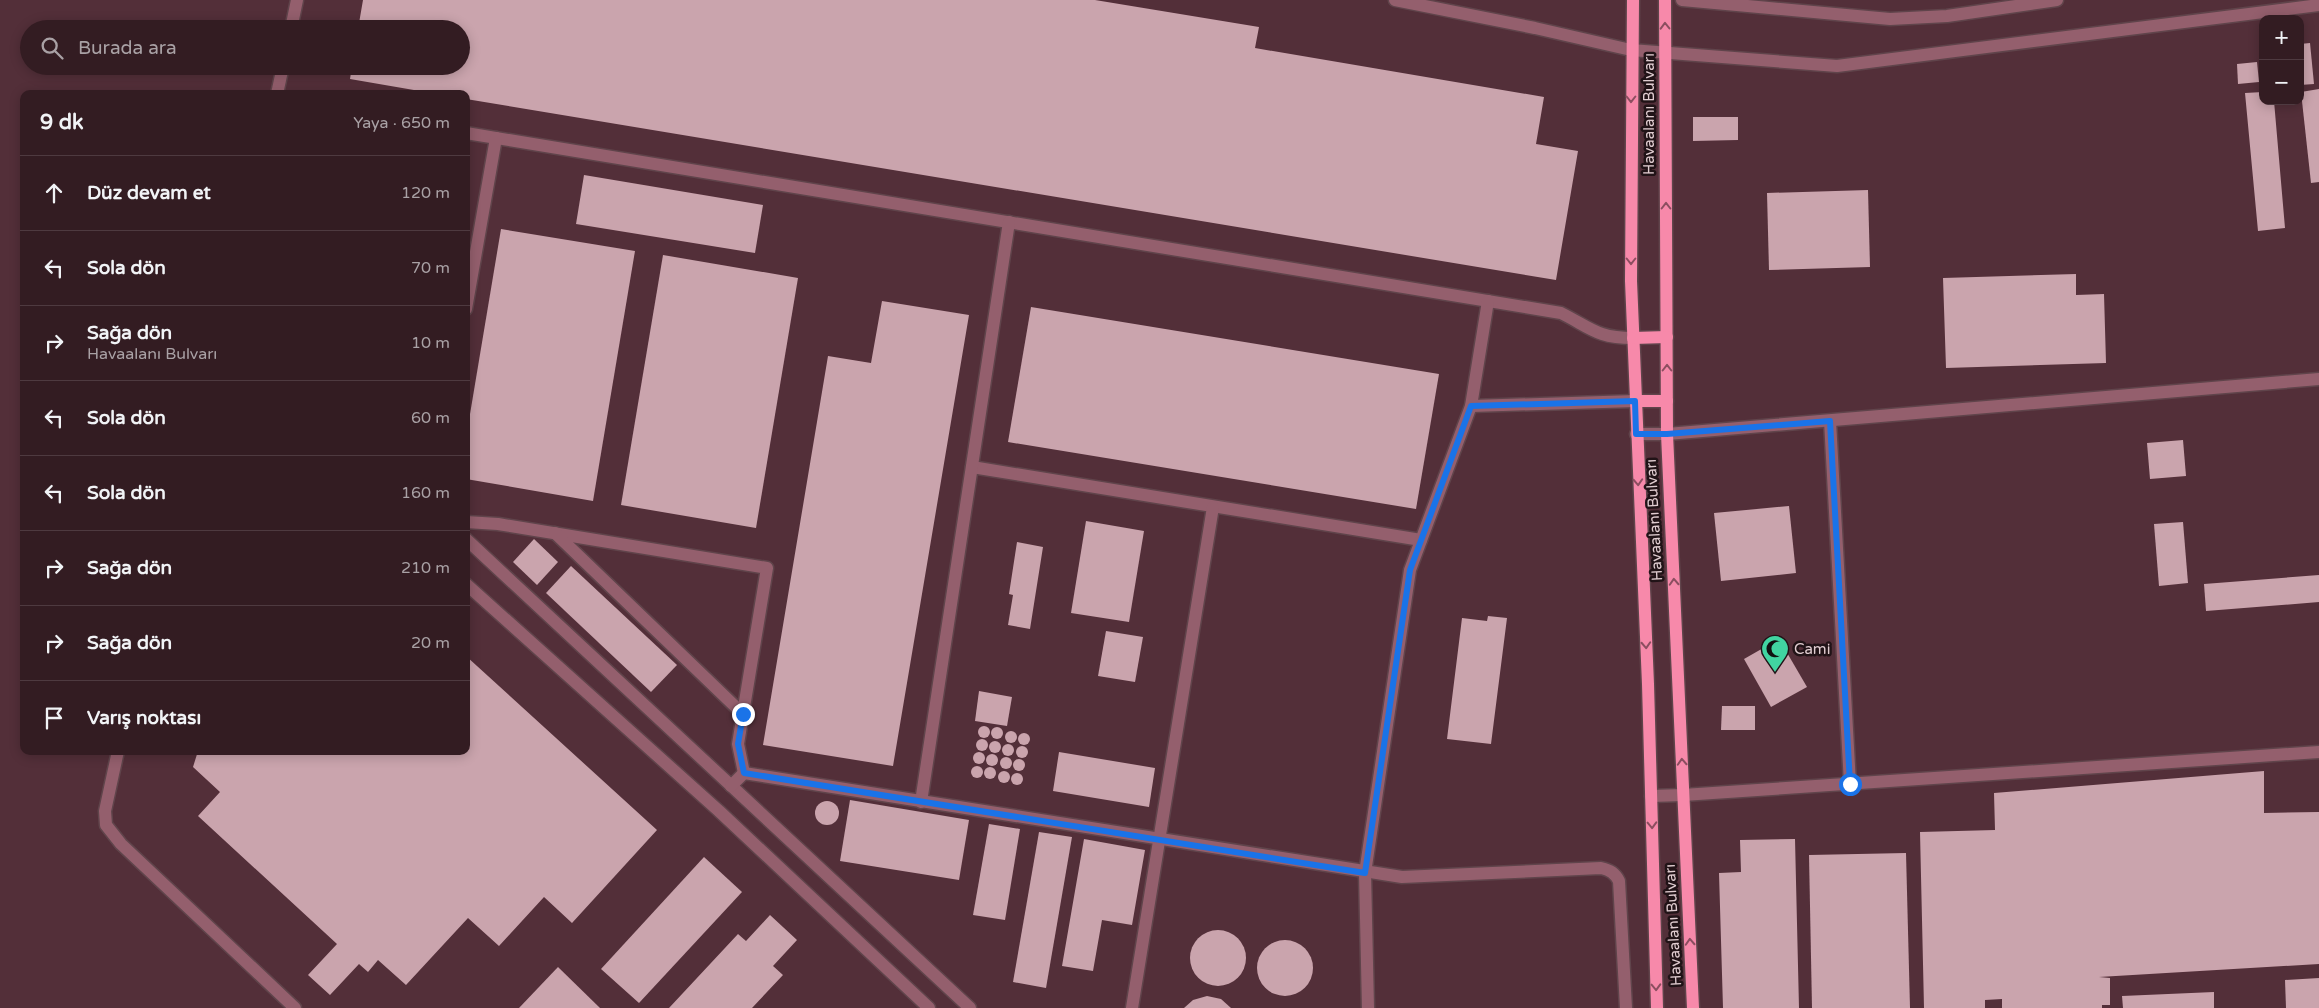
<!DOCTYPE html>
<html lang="tr">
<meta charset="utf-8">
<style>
:root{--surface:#331c22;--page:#3b252a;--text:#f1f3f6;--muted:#a9a1a5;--line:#4e3a40}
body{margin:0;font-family:"Varela Round",sans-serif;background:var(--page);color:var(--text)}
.controls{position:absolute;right:15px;top:15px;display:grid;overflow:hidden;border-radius:10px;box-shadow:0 2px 12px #0003}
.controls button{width:45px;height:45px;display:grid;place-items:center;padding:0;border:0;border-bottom:1px solid var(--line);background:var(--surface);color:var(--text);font:25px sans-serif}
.stop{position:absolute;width:15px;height:15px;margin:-11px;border:4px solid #1a73e8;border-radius:50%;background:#fff}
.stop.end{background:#1a73e8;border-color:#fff;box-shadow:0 1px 5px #0008}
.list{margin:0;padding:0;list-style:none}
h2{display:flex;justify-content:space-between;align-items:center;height:65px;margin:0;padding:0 20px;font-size:21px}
h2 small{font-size:16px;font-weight:400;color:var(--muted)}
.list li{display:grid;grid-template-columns:32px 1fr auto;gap:15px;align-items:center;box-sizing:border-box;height:75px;padding:0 20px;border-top:1px solid var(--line)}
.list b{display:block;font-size:19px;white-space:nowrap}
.list p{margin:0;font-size:16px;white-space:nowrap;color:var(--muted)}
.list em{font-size:16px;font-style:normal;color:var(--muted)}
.icon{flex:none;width:28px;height:28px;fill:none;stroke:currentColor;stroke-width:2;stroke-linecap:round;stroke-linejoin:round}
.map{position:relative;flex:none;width:2319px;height:1008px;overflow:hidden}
.search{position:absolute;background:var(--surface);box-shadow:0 2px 12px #0003;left:20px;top:20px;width:450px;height:55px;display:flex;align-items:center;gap:12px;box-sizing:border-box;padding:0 18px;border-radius:28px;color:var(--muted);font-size:19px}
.panel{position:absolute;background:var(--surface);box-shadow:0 2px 12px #0003;left:20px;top:90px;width:450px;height:665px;border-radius:10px}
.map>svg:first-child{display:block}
.built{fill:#532f39;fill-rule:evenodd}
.building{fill:#caa4ad}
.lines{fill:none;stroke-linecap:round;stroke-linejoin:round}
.minor-casing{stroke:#60444b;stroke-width:15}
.major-casing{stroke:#60444b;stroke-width:15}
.minor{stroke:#945f6d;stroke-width:12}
.major{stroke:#f789aa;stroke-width:12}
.oneway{stroke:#8c4e60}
.route{stroke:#1a73e8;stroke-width:6}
.labels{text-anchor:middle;stroke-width:5;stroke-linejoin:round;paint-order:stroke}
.street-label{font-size:15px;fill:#e0ccd0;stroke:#211317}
.poi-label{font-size:15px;fill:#e0ccd0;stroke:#211317;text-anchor:start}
</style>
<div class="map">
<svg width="2319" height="1008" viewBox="0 0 2319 1008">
<rect width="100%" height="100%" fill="#44262e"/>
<path class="built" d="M 0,0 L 2319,0 L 2319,1008 L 0,1008 ZM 2263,19 L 2300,19 L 2300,101 L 2263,101 ZM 29,29 L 461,29 L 461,66 L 29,66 ZM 24,94 L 466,94 L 466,751 L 24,751 Z"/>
<g class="building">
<polygon points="363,0 1095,0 1259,27 1255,48 1544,97 1536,144 1578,151 1556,280 466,99 466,94 437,94 350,79 352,66 461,66 461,29 358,29"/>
<polygon points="2310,43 2314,84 2300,85 2300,44"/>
<polygon points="2257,62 2259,82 2238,84 2237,64"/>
<polygon points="2319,89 2319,182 2311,183 2301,92"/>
<polygon points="2263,92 2263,101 2274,101 2285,228 2258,231 2245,93"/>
<polygon points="1693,117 1738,117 1738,140 1693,141"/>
<polygon points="584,175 763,205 755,253 576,224"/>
<polygon points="1868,190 1870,267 1769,270 1767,193"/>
<polygon points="501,229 635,251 593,501 466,479 466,438"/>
<polygon points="663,255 798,278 756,528 621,505"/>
<polygon points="2076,274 2076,295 2104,294 2106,363 1946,368 1943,278"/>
<polygon points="882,301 969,315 893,766 763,745 828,356 871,363"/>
<polygon points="1031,307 1439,374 1416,509 1008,442"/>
<polygon points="2183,440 2186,476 2150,479 2147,443"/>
<polygon points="1789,506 1796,573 1721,581 1714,513"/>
<polygon points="1086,521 1144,531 1129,622 1071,613"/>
<polygon points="2183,522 2188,583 2159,586 2154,524"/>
<polygon points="534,539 558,562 537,585 513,562"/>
<polygon points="1017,542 1043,547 1030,629 1008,625 1013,595 1009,594"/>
<polygon points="571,566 677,665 651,692 546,593"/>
<polygon points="2319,575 2319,602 2206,611 2204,584"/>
<polygon points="1488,616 1507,618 1491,744 1447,739 1462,618 1487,621"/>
<polygon points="1106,631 1143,637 1135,682 1098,676"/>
<polygon points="1779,639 1807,687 1771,707 1744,659"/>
<polygon points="466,656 657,830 572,923 544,897 499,946 468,918 406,985 378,960 368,972 359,964 330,995 308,975 337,944 198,816 220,792 193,767 198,751 466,751"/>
<polygon points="979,691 1012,697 1007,726 975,721"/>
<polygon points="1722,706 1755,706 1755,730 1721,730"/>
<circle cx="984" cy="732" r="6"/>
<circle cx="997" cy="733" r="6"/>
<circle cx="1011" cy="737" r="6"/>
<circle cx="1024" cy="739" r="6"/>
<circle cx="982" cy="745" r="6"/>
<circle cx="995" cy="747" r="6"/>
<circle cx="1008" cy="750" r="6"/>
<circle cx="1022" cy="752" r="6"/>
<polygon points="1059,752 1155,768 1149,807 1053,791"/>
<circle cx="979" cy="758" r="6"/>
<circle cx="992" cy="760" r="6"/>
<circle cx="1006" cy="763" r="6"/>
<circle cx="1019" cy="765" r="6"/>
<circle cx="977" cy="772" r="6"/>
<circle cx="990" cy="773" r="6"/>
<polygon points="2264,771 2264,813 2319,812 2319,964 2099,977 2110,978 2110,1005 2102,1005 2102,1008 2002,1008 2002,999 1985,1000 1985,1008 1924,1008 1920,832 1995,830 1994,793"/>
<circle cx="1004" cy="777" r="6"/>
<circle cx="1017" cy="779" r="6"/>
<polygon points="850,800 969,820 959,880 840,861"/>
<circle cx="827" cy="813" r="12"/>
<polygon points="989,824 1020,829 1005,920 973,915"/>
<polygon points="1039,832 1072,837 1046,988 1013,982"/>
<polygon points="1084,839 1145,850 1132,925 1102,920 1093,971 1062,966"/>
<polygon points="1795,839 1799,1008 1723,1008 1719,873 1741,872 1740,840"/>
<polygon points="1906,853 1910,1008 1812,1008 1809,855"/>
<polygon points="704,857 742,892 639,1003 601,969"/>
<polygon points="770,915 797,940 773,966 783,975 752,1008 669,1008 738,934 746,941"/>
<circle cx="1218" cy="958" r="28"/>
<circle cx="1285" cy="968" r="28"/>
<polygon points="558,967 600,1008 519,1008"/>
<polygon points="2319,978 2319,1008 2286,1008 2285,980"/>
<polygon points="2214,992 2214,1008 2123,1008 2122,996"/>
<polygon points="1207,996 1221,999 1231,1008 1184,1008 1193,1000"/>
</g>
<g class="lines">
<defs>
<g id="minor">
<polyline points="1395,0 1535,28 1631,50 1837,66 2319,5"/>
<polyline points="1682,0 1890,19 1947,16 2057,0"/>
<polyline points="291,29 297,0"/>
<polyline points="277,94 283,66"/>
<path d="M 466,133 L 1561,313 C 1591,328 1597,338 1633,338"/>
<polyline points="466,309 496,138"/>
<polyline points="1471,406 1635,401"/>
<polyline points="1830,421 1850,784"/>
<polyline points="1636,434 1667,434 2319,379"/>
<polyline points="972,467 1421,540"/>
<polyline points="466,522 498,524 767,568 738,744 744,773"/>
<polyline points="555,533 743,714"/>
<polyline points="466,539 970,1008"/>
<polyline points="466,584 719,811 929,1008"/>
<polyline points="118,751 105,811 106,825 121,844 295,1008"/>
<path d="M 731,786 L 744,773 L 1402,877 L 1601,868 C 1610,870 1615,873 1619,881 L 1626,1008"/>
<polyline points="1651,796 1683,795 2319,752"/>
<polyline points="921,802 1009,222"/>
<polyline points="1132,1008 1213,507"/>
<polyline points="1368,1008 1365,873 1410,570 1471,406 1488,301"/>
</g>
<g id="major">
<polyline points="1633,0 1631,281 1648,684 1657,1008"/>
<polyline points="1665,0 1667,434 1693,1008"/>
<polyline points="1633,338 1667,337"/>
<polyline points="1635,401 1667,401"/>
</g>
</defs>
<use href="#minor" class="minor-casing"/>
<use href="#major" class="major-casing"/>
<use href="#minor" class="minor"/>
<use href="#major" class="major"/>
</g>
<defs><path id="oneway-chevron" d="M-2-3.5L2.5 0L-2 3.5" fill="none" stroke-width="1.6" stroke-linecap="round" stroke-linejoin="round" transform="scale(1.25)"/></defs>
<g class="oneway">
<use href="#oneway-chevron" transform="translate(1665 26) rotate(-91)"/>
<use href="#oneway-chevron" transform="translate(1631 99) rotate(90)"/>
<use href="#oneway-chevron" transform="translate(1666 206) rotate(-90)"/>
<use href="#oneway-chevron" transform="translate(1631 261) rotate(90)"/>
<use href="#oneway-chevron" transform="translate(1667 368) rotate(-90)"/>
<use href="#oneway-chevron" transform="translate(1638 482) rotate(87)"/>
<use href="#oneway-chevron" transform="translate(1674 582) rotate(-93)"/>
<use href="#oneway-chevron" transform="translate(1646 645) rotate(87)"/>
<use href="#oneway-chevron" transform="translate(1682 762) rotate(-93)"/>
<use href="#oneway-chevron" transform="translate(1652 825) rotate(88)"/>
<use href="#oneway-chevron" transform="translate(1690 942) rotate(-93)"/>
<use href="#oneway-chevron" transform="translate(1656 987) rotate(88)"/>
</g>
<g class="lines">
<polyline class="route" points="743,714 738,744 744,773 1365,873 1410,570 1471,406 1635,401 1636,434 1667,434 1830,421 1850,784"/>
</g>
<defs>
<symbol id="mosque-pin" viewBox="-11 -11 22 30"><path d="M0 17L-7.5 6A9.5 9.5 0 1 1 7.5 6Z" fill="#41d4a1" stroke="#211317"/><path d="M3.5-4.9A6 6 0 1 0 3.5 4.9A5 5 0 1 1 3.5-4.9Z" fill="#111"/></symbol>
</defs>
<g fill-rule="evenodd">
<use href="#mosque-pin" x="1759" y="633" width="32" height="43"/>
</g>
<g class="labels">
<g class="street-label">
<text transform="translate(1649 114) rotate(-90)" y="5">Havaalanı Bulvarı</text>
<text transform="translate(1654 520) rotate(-93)" y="5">Havaalanı Bulvarı</text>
<text transform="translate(1673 925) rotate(-93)" y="5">Havaalanı Bulvarı</text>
</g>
<g class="poi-label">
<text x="1794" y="654">Cami</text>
</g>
</g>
</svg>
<div class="controls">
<button>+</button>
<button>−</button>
</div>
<div class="stop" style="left:1850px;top:784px"></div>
<div class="stop end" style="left:743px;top:714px"></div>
<div class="search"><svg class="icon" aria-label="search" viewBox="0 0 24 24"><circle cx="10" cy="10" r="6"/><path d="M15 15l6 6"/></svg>Burada ara</div>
<section class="panel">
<h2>9 dk<small>Yaya · 650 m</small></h2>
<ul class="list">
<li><svg class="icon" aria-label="ahead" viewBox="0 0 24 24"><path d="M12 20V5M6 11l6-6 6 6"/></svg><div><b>Düz devam et</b></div><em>120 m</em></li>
<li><svg class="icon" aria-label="left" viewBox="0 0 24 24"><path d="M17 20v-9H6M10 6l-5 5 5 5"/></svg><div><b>Sola dön</b></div><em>70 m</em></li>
<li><svg class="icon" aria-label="right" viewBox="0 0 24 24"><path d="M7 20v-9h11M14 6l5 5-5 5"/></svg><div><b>Sağa dön</b><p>Havaalanı Bulvarı</p></div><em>10 m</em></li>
<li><svg class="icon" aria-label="left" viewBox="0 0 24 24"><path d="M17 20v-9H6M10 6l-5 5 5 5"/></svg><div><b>Sola dön</b></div><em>60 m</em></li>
<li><svg class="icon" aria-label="left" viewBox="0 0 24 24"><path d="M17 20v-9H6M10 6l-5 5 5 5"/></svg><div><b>Sola dön</b></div><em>160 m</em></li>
<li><svg class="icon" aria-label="right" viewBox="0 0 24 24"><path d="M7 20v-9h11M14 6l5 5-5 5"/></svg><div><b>Sağa dön</b></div><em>210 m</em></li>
<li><svg class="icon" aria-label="right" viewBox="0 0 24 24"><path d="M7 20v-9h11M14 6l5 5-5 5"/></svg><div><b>Sağa dön</b></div><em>20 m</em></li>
<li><svg class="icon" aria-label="arrive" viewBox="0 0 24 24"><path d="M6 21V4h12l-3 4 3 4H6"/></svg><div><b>Varış noktası</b></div></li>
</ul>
</section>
</div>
